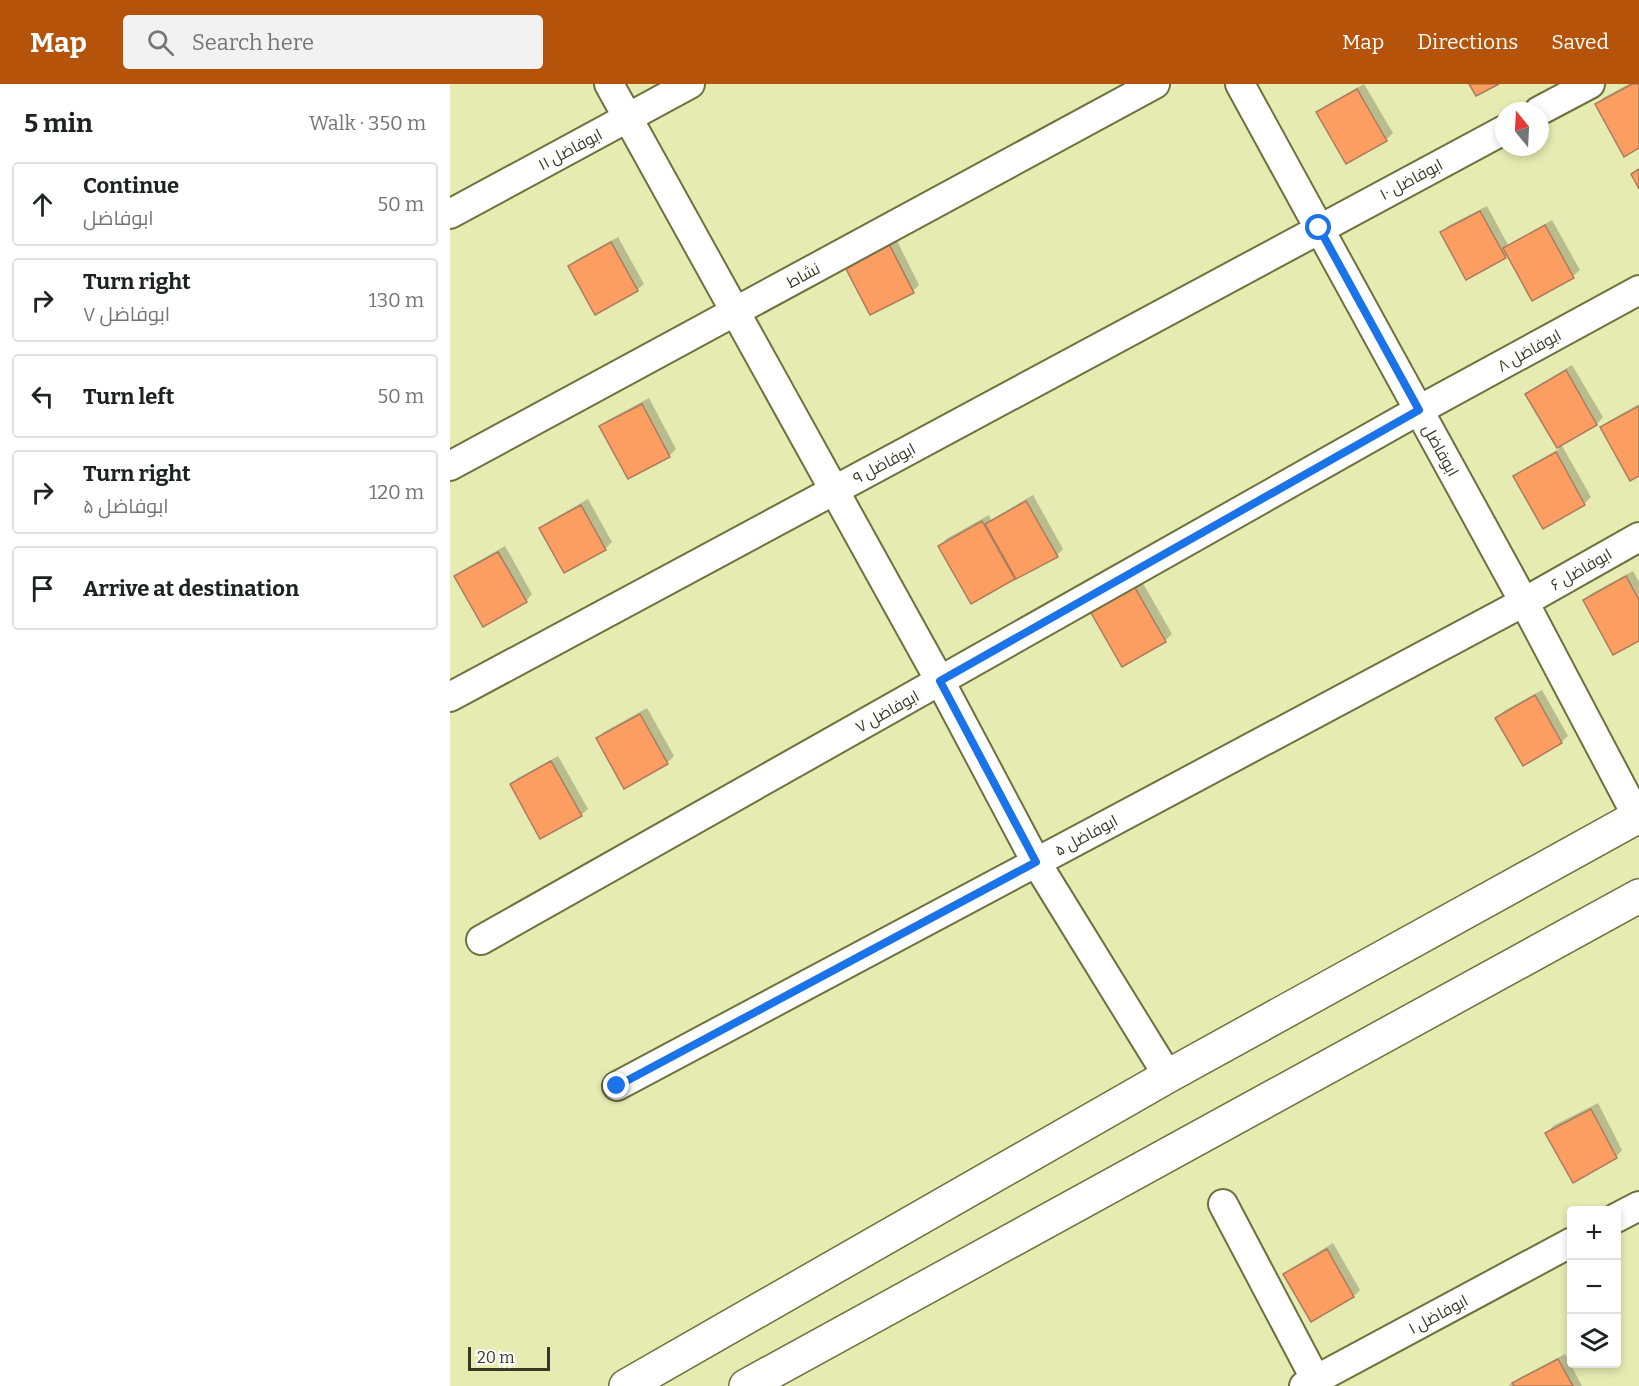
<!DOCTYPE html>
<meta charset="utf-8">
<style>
:root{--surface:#fff;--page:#f2f2f2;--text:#202124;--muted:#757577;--line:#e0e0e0;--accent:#b45309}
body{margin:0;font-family:Bitter,Cairo,serif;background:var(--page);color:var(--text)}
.controls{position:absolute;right:18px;bottom:18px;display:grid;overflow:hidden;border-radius:6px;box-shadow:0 3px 9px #0003}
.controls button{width:54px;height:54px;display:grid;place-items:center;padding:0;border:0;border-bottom:2px solid var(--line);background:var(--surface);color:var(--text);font:30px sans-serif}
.compass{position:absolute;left:1045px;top:18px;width:54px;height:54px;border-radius:50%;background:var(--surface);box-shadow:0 3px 9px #0003;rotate:342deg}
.scale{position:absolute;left:18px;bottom:15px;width:82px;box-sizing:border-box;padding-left:6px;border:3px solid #373922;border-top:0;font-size:16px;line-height:21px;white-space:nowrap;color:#373922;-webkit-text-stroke:4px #fff;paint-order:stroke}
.stop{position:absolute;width:18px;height:18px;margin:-14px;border:4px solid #1a73e8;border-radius:50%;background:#fff}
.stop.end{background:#1a73e8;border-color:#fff;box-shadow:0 2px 6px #0008}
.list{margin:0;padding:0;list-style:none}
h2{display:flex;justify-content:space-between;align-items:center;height:78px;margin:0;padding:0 24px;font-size:26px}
h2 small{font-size:20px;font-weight:400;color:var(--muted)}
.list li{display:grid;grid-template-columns:39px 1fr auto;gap:18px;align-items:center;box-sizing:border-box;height:84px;margin:0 12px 12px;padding:0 12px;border:2px solid var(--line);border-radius:6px}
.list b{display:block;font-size:22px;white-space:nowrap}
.list p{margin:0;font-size:20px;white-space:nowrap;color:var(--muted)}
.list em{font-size:20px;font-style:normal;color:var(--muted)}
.icon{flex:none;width:33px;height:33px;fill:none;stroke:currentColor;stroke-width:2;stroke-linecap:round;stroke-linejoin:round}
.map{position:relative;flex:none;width:1189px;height:1302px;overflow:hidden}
header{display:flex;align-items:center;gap:36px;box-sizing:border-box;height:84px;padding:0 30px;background:var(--accent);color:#fff}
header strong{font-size:28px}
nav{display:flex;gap:33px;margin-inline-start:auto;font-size:21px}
.search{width:420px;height:54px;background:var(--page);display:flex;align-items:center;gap:15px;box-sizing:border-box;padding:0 21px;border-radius:6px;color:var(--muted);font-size:22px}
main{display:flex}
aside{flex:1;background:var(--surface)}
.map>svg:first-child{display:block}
.shadow{fill:#0003}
.building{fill:#fc9e62;stroke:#ab7b5d;stroke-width:1.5}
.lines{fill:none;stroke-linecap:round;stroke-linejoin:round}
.street-casing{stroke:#6d713d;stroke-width:32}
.secondary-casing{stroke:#6d713d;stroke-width:36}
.street{stroke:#fff;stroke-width:28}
.secondary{stroke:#fff;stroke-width:33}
.route{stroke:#1a73e8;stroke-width:8}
.labels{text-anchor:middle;stroke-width:5;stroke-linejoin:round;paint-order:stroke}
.street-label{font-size:16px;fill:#373922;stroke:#fff}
</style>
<header>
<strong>Map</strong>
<div class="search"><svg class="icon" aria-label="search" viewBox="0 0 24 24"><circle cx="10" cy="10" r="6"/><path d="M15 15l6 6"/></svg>Search here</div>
<nav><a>Map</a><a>Directions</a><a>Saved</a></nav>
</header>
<main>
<aside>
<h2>5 min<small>Walk · 350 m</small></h2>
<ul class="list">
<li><svg class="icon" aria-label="ahead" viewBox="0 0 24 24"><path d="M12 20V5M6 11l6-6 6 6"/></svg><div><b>Continue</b><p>ابوفاضل</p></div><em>50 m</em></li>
<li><svg class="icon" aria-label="right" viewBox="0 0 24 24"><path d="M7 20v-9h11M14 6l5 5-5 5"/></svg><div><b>Turn right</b><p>ابوفاضل ۷</p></div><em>130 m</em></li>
<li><svg class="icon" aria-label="left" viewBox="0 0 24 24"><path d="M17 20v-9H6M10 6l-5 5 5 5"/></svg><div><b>Turn left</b></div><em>50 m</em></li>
<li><svg class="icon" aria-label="right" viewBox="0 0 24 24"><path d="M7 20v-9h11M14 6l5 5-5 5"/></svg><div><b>Turn right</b><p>ابوفاضل ۵</p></div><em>120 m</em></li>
<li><svg class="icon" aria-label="arrive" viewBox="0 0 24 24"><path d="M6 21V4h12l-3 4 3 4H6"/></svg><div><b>Arrive at destination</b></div></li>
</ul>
</aside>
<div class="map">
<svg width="1189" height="1302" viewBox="0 0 1189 1302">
<rect width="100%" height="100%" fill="#e6ebb2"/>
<g class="shadow">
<polygon points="914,0 943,49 936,56 868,29 875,22"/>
<polygon points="1179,0 1189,0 1189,63 1175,71 1147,21 1153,14"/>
<polygon points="1037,122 1058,161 1102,136 1130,186 1123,192 1058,170 1055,173 992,149 998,142"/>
<polygon points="168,153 194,200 187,206 119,182 126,176"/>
<polygon points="445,153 469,201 463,207 396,181"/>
<polygon points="1122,281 1153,333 1147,340 1111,360 1141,413 1134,420 1065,392 1072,386 1109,365 1077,310 1084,304"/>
<polygon points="199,314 226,365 219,372 151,342 158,336"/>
<polygon points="1189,320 1189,390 1180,395 1152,343 1159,337"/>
<polygon points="583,411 613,465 607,471 564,494 490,462 496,455 539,431 541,436"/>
<polygon points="138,415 162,458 155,465 115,487 91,444 98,438"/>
<polygon points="55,462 82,510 76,517 6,492 13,486"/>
<polygon points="1183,487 1189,498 1189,555 1163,569 1134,516 1141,510"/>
<polygon points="691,496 722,550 715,557 673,581 642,527"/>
<polygon points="1092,606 1118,652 1111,658 1047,634 1054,627"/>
<polygon points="197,624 224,672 217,679 148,655 154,648"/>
<polygon points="108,672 138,725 131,731 62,701 68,694"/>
<polygon points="1148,1019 1172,1066 1166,1073 1097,1049 1103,1042"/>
<polygon points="883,1159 910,1206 904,1212 862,1236 835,1190 842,1184"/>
<polygon points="1115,1270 1132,1302 1058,1302 1071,1293"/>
</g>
<g class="building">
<polygon points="1019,0 1049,0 1026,12"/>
<polygon points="1182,0 1189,0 1189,64 1174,73 1145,20"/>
<polygon points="907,5 937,57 896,80 866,28"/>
<polygon points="1189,85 1189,105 1181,90"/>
<polygon points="1030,127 1056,174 1016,196 990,148"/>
<polygon points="1095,141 1124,194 1082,217 1053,164"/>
<polygon points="161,158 188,207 145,231 118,182"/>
<polygon points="438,158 464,209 420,231 394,181"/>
<polygon points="1116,286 1147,341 1107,364 1075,310"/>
<polygon points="192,320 220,373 178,395 149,342"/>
<polygon points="1189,322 1189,392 1180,397 1150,343"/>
<polygon points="1106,368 1135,421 1093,445 1063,392"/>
<polygon points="576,417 608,473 566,495 535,440"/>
<polygon points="131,421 156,466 114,489 89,444"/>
<polygon points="532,437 565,495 521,520 488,462"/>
<polygon points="48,468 77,518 33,543 4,492"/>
<polygon points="1176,492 1189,516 1189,557 1163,571 1133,516"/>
<polygon points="684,502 716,558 672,583 640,527"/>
<polygon points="1085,611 1112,659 1073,682 1045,634"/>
<polygon points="190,630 218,680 174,705 146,654"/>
<polygon points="101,677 132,732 90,755 60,700"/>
<polygon points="1141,1025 1167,1074 1123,1099 1095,1049"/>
<polygon points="877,1165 904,1213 861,1238 833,1190"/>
<polygon points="1108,1275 1123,1302 1064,1302 1062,1299"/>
</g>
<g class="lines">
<defs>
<g id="street">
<polyline points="159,0 490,597 586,778 718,992"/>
<polyline points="790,0 1074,518 1189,736"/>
<polyline points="1089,27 1140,0"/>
<polyline points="0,130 240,0"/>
<polyline points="0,382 705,0"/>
<polyline points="0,613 1054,46"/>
<polyline points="31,856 969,326 1189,206"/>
<polyline points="167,1002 1074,518 1189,453"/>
<polyline points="773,1120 869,1302"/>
<polyline points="1166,1134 1189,1122"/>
<polyline points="854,1302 1122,1158"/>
</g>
<g id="secondary">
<polyline points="176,1302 718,992 1189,732"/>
<polyline points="296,1302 1189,812"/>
</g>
</defs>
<use href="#street" class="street-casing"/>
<use href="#secondary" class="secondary-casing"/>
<use href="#street" class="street"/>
<use href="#secondary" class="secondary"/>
</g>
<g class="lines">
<polyline class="route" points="167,1002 586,778 490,597 969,326 869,144"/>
</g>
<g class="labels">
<g class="street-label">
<text transform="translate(120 65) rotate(-28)" y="6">ابوفاضل ۱۱</text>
<text transform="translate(961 95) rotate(-28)" y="6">ابوفاضل ۱۰</text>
<text transform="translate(353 191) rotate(-28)" y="6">نشاط</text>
<text transform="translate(1079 266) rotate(-29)" y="6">ابوفاضل ۸</text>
<text transform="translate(991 366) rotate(61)" y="6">ابوفاضل</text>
<text transform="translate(434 379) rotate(-28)" y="6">ابوفاضل ۹</text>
<text transform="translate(1131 485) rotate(-30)" y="6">ابوفاضل ۶</text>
<text transform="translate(437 627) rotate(-29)" y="6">ابوفاضل ۷</text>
<text transform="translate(636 751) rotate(-28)" y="6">ابوفاضل ۵</text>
<text transform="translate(988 1230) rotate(-28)" y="6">ابوفاضل ۱</text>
</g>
</g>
</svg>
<div class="controls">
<button>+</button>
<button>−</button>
<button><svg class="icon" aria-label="layers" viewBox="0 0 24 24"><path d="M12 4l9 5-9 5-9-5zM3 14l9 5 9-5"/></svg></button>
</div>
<svg class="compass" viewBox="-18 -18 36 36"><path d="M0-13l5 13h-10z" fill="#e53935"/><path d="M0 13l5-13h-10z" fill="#757577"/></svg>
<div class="scale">20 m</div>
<div class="stop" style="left:869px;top:144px"></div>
<div class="stop end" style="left:167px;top:1002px"></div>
</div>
</main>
